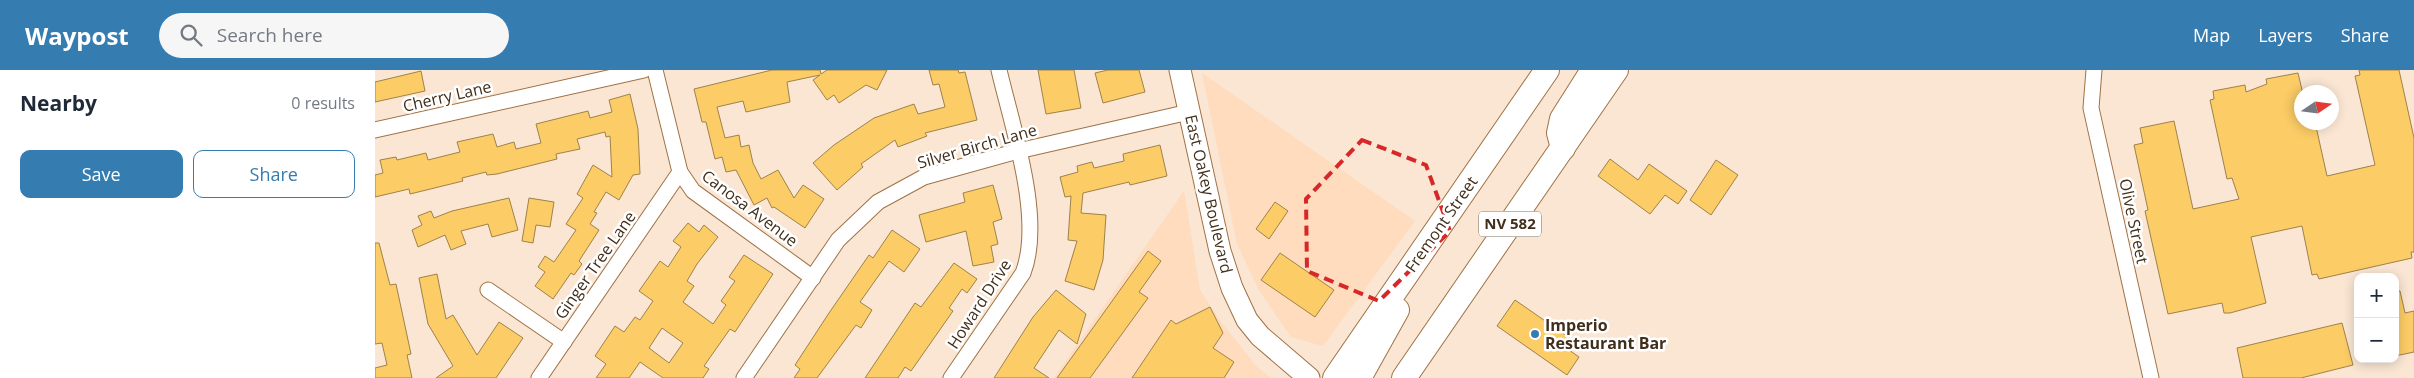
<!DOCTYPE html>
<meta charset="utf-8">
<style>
:root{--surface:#fff;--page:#f6f6f7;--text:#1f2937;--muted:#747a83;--line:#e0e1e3;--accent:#357cb1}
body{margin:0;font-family:"Open Sans",sans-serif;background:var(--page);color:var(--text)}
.controls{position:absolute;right:15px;bottom:15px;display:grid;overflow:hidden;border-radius:10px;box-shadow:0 2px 12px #0003}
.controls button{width:45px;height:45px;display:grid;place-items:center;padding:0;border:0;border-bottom:1px solid var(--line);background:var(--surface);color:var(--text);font:25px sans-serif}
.compass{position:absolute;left:1919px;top:15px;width:45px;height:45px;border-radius:50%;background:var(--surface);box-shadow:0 2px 12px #0003;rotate:77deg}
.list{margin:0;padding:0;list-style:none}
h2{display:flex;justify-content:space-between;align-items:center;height:65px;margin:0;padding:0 20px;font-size:21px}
h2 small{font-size:16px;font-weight:400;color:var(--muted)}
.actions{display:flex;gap:10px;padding:15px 20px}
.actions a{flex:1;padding:11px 0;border:1px solid var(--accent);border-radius:10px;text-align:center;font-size:18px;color:var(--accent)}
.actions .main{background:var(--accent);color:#fff}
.icon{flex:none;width:28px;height:28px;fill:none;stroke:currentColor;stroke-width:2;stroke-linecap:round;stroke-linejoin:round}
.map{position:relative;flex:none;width:2039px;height:308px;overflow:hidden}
header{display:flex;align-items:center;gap:30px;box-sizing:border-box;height:70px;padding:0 25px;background:var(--accent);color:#fff}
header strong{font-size:24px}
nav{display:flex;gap:28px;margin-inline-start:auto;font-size:18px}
.search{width:350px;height:45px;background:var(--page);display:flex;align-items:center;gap:12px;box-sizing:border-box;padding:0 18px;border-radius:28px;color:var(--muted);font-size:19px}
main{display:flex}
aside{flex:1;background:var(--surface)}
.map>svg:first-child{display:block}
.built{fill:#fedcbd}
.building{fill:#fccc66;stroke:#9f8249;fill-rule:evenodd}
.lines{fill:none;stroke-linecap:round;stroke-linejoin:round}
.street-casing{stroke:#a07246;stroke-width:17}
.secondary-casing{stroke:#a07246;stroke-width:23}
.primary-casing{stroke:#a07246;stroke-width:26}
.street{stroke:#fff;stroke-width:15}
.secondary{stroke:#fff;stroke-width:21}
.primary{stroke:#fff;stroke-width:24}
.marked{fill:none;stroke:#d62828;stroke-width:4;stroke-dasharray:10 6;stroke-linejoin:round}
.poi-dot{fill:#357cb1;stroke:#fff;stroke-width:2}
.labels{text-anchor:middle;stroke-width:5;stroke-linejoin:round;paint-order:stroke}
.shield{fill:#fff;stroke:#7a6d5f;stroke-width:1}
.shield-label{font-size:15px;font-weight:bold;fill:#412e1b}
.street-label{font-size:16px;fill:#412e1b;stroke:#fff}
.poi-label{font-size:16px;font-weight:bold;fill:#412e1b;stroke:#fff;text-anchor:start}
</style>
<header>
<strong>Waypost</strong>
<div class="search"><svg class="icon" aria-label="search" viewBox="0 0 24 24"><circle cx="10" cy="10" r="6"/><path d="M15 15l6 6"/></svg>Search here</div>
<nav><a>Map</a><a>Layers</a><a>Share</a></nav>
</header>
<main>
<aside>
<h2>Nearby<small>0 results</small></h2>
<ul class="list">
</ul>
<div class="actions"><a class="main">Save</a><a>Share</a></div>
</aside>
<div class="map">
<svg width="2039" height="308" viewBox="0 0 2039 308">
<rect width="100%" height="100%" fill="#fae6d3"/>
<g class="built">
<polygon points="827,3 1040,151 948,276 916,267 885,222 862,174"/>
<polygon points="809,121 825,220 846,252 882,297 896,308 679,308"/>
</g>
<g class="building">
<polygon points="397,0 445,0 446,4 452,0 512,0 502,20 491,15 464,33 459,25 452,30 438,10 445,5 412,12 415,32 371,42 368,31 342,37 350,68 364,65 366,77 374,75 378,93 386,109 403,100 419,128 428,115 449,129 430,158 399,137 397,138 392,128 379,135 361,100 351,102 347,87 340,89 331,52 327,52 319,19"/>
<polygon points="554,0 583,0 584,3 590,2 602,50 550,63 552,66 523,77 520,70 486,94 488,97 462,120 438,93 459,75 499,48 539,34 543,44 570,37 564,14 558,15"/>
<polygon points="663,0 699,0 706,38 671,44"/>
<polygon points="733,0 764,0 770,22 728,33 720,3"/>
<polygon points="1984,0 2024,0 2039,68 2039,182 2036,182 2037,188 1944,209 1942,204 1937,205 1927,156 1876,167 1891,233 1855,243 1849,243 1847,233 1793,244 1770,141 1773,140 1759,75 1768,73 1765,58 1799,51 1818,139 1864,129 1857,108 1852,109 1835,30 1839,29 1838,21 1870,15 1871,22 1892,14 1891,9 1923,3 1927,20 1926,52 1940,52 1952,106 2000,95 1980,6 1985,5"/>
<polygon points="46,1 50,21 0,32 0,12"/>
<polygon points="255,24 263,59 265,104 258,105 244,130 231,122 219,142 222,143 215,154 224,160 204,191 207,194 199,205 196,203 178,229 160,216 170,202 163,197 170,186 179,192 201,160 191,154 208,128 202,124 218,95 237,107 235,66 231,67 230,62 202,69 205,79 181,84 182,89 122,104 112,105 111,102 87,108 88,111 35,124 34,119 0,127 0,105 8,103 5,90 21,87 22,90 51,83 53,90 85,82 82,72 118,64 122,77 139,72 141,79 166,73 161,54 213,41 215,48 237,42 234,30"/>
<polygon points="785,75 792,106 755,115 754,112 708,123 706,143 731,145 728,190 719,220 690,211 702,171 693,170 696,126 690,127 685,107 703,102 702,96 717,92 719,98 749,91 748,84"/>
<polygon points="1235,89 1263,110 1274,94 1312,121 1303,134 1290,125 1275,144 1223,106"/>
<polygon points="1341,90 1363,105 1336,145 1315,130"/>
<polygon points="618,115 627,149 618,152 623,174 616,176 619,192 598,196 591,161 551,172 544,145 590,132 588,123"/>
<polygon points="134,128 143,160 117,167 113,154 86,161 91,174 76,180 70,165 43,177 37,160 47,155 43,146 56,141 59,148 77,141"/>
<polygon points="154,128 179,132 175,157 161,155 158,173 147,171"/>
<polygon points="900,132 913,141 894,169 881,159"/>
<path d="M 313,153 L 324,162 L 329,155 L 343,167 L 322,194 L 312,211 L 319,216 L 308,232 L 338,254 L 351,235 L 346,231 L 360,211 L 354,207 L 369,185 L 398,204 L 360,262 L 355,259 L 329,296 L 334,299 L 328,308 L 288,308 L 265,292 L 254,308 L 221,308 L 231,294 L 220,286 L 240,256 L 249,262 L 260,247 L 265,250 L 278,231 L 264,221 L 285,191 L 293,197 L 306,177 L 298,171 ZM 287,258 L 308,273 L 294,293 L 274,278 Z"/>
<polygon points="517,160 545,179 529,202 514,191 485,232 497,240 486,258 481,255 442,308 419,308 425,299 420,295 454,243 494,185 498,188"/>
<polygon points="0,173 4,173 15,215 21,214 36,284 32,285 37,308 0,308 0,298 12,295 7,273 0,274"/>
<polygon points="773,181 786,191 764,222 773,228 715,308 682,308"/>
<polygon points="905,183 959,220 940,247 886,210"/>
<polygon points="579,193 602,209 592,223 587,219 574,238 578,241 536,301 530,297 523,308 490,308 540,233 546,237"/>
<polygon points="62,204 71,249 78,245 102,285 124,252 148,268 121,308 61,308 78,296 53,254 44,208"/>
<polygon points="681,220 711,244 702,274 684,260 659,298 674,308 619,308 658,247"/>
<polygon points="2020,221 2025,221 2030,243 2039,241 2039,282 2020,286"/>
<polygon points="1140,230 1199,271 1194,280 1204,287 1192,305 1122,256"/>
<polygon points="835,237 848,263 838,278 859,292 849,308 757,308 796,250 801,254"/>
<polygon points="1967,253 1978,295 1926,308 1868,308 1862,278"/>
</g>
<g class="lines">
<defs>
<g id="street">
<polyline points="280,0 305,102 318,121 438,208"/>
<polyline points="1719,0 1716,38 1776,308"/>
<polyline points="0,60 269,0"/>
<polyline points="113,220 189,272"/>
<polyline points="164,308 305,102"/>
<polyline points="369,308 463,170 503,132 549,107 643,81 814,42"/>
<path d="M 576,308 L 648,203 C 669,149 637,56 624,0"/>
</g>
<polyline id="secondary" points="805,0 845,181 857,218 872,250 885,266 934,308"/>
<g id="primary">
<polyline points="1188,78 1184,63 1187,49 1218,0"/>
<polyline points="960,308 1172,0"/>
<polyline points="984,308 1022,240"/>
<polyline points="1029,308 1241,0"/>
</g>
</defs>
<use href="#street" class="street-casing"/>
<use href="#secondary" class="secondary-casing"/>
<use href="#primary" class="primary-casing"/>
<use href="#street" class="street"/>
<use href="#secondary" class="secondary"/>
<use href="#primary" class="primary"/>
</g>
<path class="marked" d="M 987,70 L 1051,95 L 1075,161 L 1004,231 L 932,201 L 931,129 Z"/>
<circle class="poi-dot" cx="1160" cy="264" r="5"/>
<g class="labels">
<rect class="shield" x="1104" y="141.5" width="62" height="25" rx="4"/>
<g class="shield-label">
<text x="1135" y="159">NV 582</text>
</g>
<g class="street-label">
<text transform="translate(72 26) rotate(-13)" y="6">Cherry Lane</text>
<text transform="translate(602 76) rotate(-16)" y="6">Silver Birch Lane</text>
<text transform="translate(834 124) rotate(77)" y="6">East Oakey Boulevard</text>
<text transform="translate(375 138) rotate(37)" y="6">Canosa Avenue</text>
<text transform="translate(1759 151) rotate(78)" y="6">Olive Street</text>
<text transform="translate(1066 154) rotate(-55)" y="6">Fremont Street</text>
<text transform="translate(220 195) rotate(-55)" y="6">Ginger Tree Lane</text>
<text transform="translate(604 234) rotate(-57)" y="6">Howard Drive</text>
</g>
<g class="poi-label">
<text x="1170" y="261">Imperio<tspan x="1170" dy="18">Restaurant Bar</tspan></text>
</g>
</g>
</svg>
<div class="controls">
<button>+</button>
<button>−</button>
</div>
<svg class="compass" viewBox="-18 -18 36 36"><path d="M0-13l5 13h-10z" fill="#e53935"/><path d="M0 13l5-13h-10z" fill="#747a83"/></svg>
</div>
</main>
